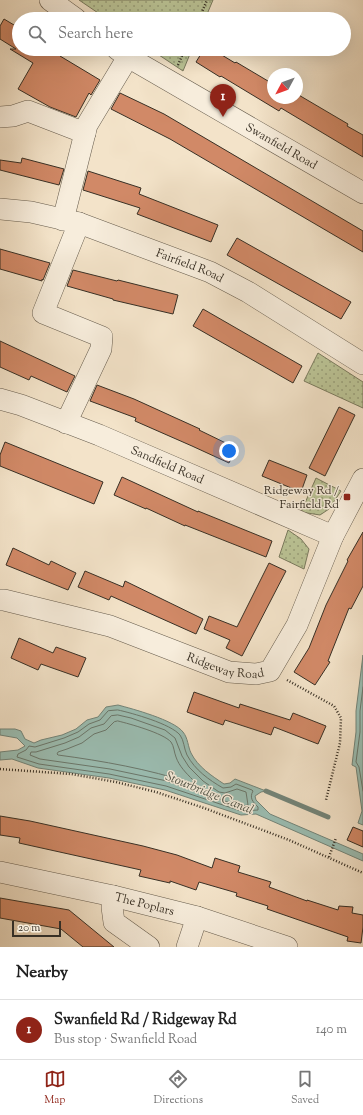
<!DOCTYPE html>
<meta charset="utf-8">
<style>
:root{--surface:#fff;--page:#f2f2f2;--text:#222;--muted:#767676;--line:#e0e0e0;--accent:#8f2418}
body{margin:0;font-family:"Sorts Mill Goudy",serif;background:var(--page);color:var(--text)}
.compass{position:absolute;left:267px;top:68px;width:36px;height:36px;border-radius:50%;background:var(--surface);box-shadow:0 4px 16px #0002;rotate:229deg}
.scale{position:absolute;left:12px;bottom:10px;width:49px;box-sizing:border-box;padding-left:4px;border:2px solid #383025;border-top:0;font-size:11px;line-height:14px;white-space:nowrap;color:#383025;-webkit-text-stroke:3px #f7eddc;paint-order:stroke}
.you{position:absolute;left:229px;top:451px;width:14px;height:14px;margin:-10px;border:3px solid #fff;border-radius:50%;background:#1a73e8;box-shadow:0 0 0 6px #1a73e833}
.badge{display:grid;place-items:center;width:26px;height:26px;border-radius:50%;background:var(--accent);color:#fff;font-size:13px;font-weight:700}
.pin{position:absolute;translate:-50% -33px;filter:drop-shadow(0 1px 2px #0008)}
.pin::after{content:'';position:absolute;top:21px;width:14px;height:12px;background:inherit;clip-path:polygon(0 0,100% 0,50% 100%)}
.list{margin:0;padding:0;list-style:none}
h2{display:flex;justify-content:space-between;align-items:center;height:52px;margin:0;padding:0 16px;font-size:17px}
h2 small{font-size:13px;font-weight:400;color:var(--muted)}
.list li{display:grid;grid-template-columns:26px 1fr auto;gap:12px;align-items:center;box-sizing:border-box;height:60px;padding:0 16px;border-top:1px solid var(--line)}
.list b{display:block;font-size:15px;white-space:nowrap}
.list p{margin:0;font-size:13px;white-space:nowrap;color:var(--muted)}
.list em{font-size:13px;font-style:normal;color:var(--muted)}
.icon{flex:none;width:22px;height:22px;fill:none;stroke:currentColor;stroke-width:2;stroke-linecap:round;stroke-linejoin:round}
.map{position:relative;flex:none;width:363px;height:947px;overflow:hidden}
.search{position:absolute;background:var(--surface);box-shadow:0 4px 16px #0002;left:12px;right:12px;top:12px;height:44px;display:flex;align-items:center;gap:10px;box-sizing:border-box;padding:0 14px;border-radius:22px;color:var(--muted);font-size:15px}
.sheet{height:112px;background:var(--surface)}
nav{display:flex;justify-content:space-around;align-items:center;box-sizing:border-box;height:56px;border-top:1px solid var(--line);background:var(--surface);font-size:11px;color:var(--muted)}
nav a{display:grid;justify-items:center;gap:2px}
nav .on{color:var(--accent)}
.map>svg:first-child{display:block}
.grass{fill:url(#grass-dots);stroke:#7a7a5e}
.water{fill:#9bbeb3;stroke:#73857a}
.lines{fill:none;stroke-linecap:round;stroke-linejoin:round}
.shore{stroke:#6a776c;stroke-width:1}
.stream{stroke:#73857a;stroke-width:5}
.building{fill:#d18967;stroke:#383025}
.minor-casing{stroke:#675d4e;stroke-width:22}
.path{stroke:#383025;stroke-width:2.5;stroke-dasharray:1 2;stroke-linecap:butt}
.minor{stroke:#f7eddc;stroke-width:21}
.poi-dot{fill:#8f2418;stroke:#f7eddc;stroke-width:1.5}
.labels{text-anchor:middle;stroke-width:3;stroke-linejoin:round;paint-order:stroke}
.street-label{font-size:12px;fill:#383025;stroke:#f7eddc}
.poi-label{font-size:12px;fill:#383025;stroke:#f7eddc;text-anchor:end}
.water-label{font-size:13px;font-style:italic;fill:#515448;stroke:#f7eddc}
</style>
<div class="map">
<svg width="363" height="947" viewBox="0 0 363 947">
<defs>
<pattern id="grass-dots" width="8" height="8" patternUnits="userSpaceOnUse"><rect width="8" height="8" fill="#bbc496"/><path d="M2 2h.1M6 6h.1" fill="none" stroke="#99a07a" stroke-width="1.8" stroke-linecap="round"/></pattern>
</defs>
<rect width="100%" height="100%" fill="#f3e3c9"/>
<filter id="stains"><feTurbulence type="fractalNoise" baseFrequency=".005" numOctaves="4"/><feColorMatrix values="0 0 0 0 .2 0 0 0 0 .09 0 0 0 0 .02 0 0 0 .5 -.17"/></filter>
<radialGradient id="worn" r=".72"><stop offset=".6" stop-color="#630" stop-opacity="0"/><stop offset="1" stop-color="#630" stop-opacity=".3"/></radialGradient>
<g class="grass">
<polygon points="79,0 213,0 205,19 107,19"/>
<polygon points="150,49 192,49 183,71"/>
<polygon points="318,353 363,382 363,408 304,381"/>
<polygon points="316,478 341,491 329,509 320,515 301,512"/>
<polygon points="288,530 301,539 309,549 304,569 279,557"/>
</g>
<g class="water">
<polygon points="363,655 363,825 358,823 362,811 356,767 352,765 356,732 356,711"/>
<path d="M 118,705 C 133,709 174,720 183,732 C 188,738 188,747 191,753 C 198,767 212,776 224,784 L 230,783 L 235,779 L 266,791 L 261,792 L 255,796 L 256,800 L 270,814 L 363,854 L 363,861 L 256,814 L 241,815 L 165,790 L 109,778 L 38,768 L 12,759 L 0,760 L 0,752 L 18,750 L 25,746 L 17,738 L 0,735 L 0,729 L 15,729 L 21,731 L 25,739 L 34,743 L 41,740 L 62,735 L 76,729 L 87,720 L 98,717 L 106,707 Z"/>
</g>
<g class="lines">
<g class="shore">
<polyline points="363,687 360,711 360,732 356,762 359,767 363,791"/>
<path d="M 118,710 C 132,713 171,724 180,735 C 184,740 184,749 187,755 C 195,770 209,780 223,788 L 231,787 L 236,784 L 252,790 L 253,791 C 249,798 253,802 258,807 L 258,810 L 241,811 L 166,786 L 109,774 L 39,764 L 17,757 L 18,754 L 26,750 L 29,746 L 35,747 L 64,738 L 78,732 L 89,724 L 100,720 L 108,711 Z"/>
<polygon points="118,715 131,718 165,730 175,738 182,756 189,767 203,781 219,792 225,793 237,789 246,792 248,805 242,806 233,804 167,781 110,769 40,759 30,755 31,752 36,752 65,743 79,737 91,728 104,724 111,716"/>
<path d="M 118,721 C 130,724 163,733 171,742 C 174,746 174,752 176,757 C 179,766 186,773 193,780 L 193,782 L 191,783 C 148,769 103,761 58,755 L 57,754 L 58,752 L 67,749 L 82,743 L 94,734 L 106,730 L 114,722 Z"/>
</g>
<polyline class="stream" points="266,791 328,817"/>
</g>
<g class="building">
<polygon points="4,19 19,28 19,49 54,49 61,53 60,56 100,80 91,95 89,93 76,117 50,107 18,89 33,63 10,49 16,49 0,39 0,26"/>
<polygon points="204,49 212,49 235,63 236,62 273,84 273,98 297,98 297,94 348,124 347,126 363,135 363,157 281,108 279,111 221,76 220,77 196,62"/>
<polygon points="120,93 164,114 363,231 363,252 170,139 111,109"/>
<polygon points="22,158 64,169 59,185 0,170 0,160 21,163"/>
<polygon points="88,171 141,188 139,194 218,225 211,242 137,214 140,208 83,190"/>
<polygon points="237,238 351,302 341,319 227,255"/>
<polygon points="0,249 50,263 43,280 42,279 42,281 0,269"/>
<polygon points="73,270 117,281 118,280 178,295 173,314 113,300 113,299 67,286"/>
<polygon points="203,309 302,366 293,383 193,326"/>
<polygon points="0,341 75,376 67,392 31,376 29,380 0,367"/>
<polygon points="97,385 134,399 200,429 199,430 236,448 229,463 192,446 135,421 136,418 90,401"/>
<polygon points="339,407 355,415 325,476 309,468"/>
<polygon points="5,442 103,482 94,504 0,466 0,455"/>
<polygon points="269,460 307,475 301,492 262,476"/>
<polygon points="122,477 198,512 198,511 272,541 266,557 185,525 185,526 146,508 146,509 114,495"/>
<polygon points="363,532 363,586 351,609 349,608 328,661 330,662 315,685 294,672 309,648 326,605 348,561 347,560"/>
<polygon points="13,548 49,565 51,561 76,573 68,590 6,565"/>
<polygon points="269,563 286,571 242,656 226,648 230,640 204,629 209,616 237,627"/>
<polygon points="85,571 123,587 125,581 203,619 196,634 111,596 109,600 78,587"/>
<polygon points="19,638 53,653 56,647 86,658 78,677 41,664 38,670 11,658"/>
<polygon points="194,692 239,708 240,704 290,720 293,713 326,726 318,744 274,727 271,735 225,720 223,725 187,712"/>
<polygon points="0,816 30,821 143,846 177,855 212,868 215,858 240,866 238,872 271,882 269,887 307,901 307,900 338,910 339,906 353,907 352,913 363,915 363,927 361,943 347,941 348,937 267,909 268,906 236,896 237,893 199,882 196,890 170,881 170,883 139,876 141,870 19,843 20,838 0,835"/>
<polygon points="353,827 363,831 363,847 347,840"/>
<polygon points="0,898 69,910 114,947 83,947 61,929 0,918"/>
</g>
<g class="lines">
<defs>
<g id="minor">
<polyline points="50,0 76,19"/>
<path id="s1" d="M 117,49 L 128,57 L 363,193"/>
<polyline points="0,117 13,116 28,111 85,133"/>
<path id="s2" d="M 0,209 L 31,212 L 79,223 L 210,272 L 248,292 L 363,364"/>
<polyline points="63,220 87,125 128,57"/>
<path id="s3" d="M 0,399 L 21,405 L 99,435 L 333,536"/>
<polyline points="66,423 101,349 102,337 43,313 79,223"/>
<path id="s4" d="M 0,600 L 4,600 L 110,626 L 229,672 L 256,674 L 270,671 L 297,625 L 333,536 L 363,479"/>
<path id="s5" d="M 0,872 L 113,896 L 197,917 L 287,947"/>
<polyline points="113,896 112,907 114,922 149,947"/>
<polyline points="187,947 197,917"/>
</g>
</defs>
<use href="#minor" class="minor-casing"/>
<g class="path">
<polyline points="199,19 207,0"/>
<polyline points="178,65 185,49"/>
<polyline points="287,680 334,706 341,718 340,743 326,800"/>
<polyline points="0,769 71,774 116,782 156,792 204,808 289,840 363,873"/>
<polyline points="329,857 336,838"/>
</g>
<use href="#minor" class="minor"/>
</g>
<rect class="poi-dot" x="343" y="493" width="8" height="8" rx="2"/>
<g class="labels">
<g class="street-label">
<text dy="4" stroke="none"><textPath href="#s1" startOffset="191">Swanfield Road</textPath></text>
<text dy="4" stroke="none"><textPath href="#s2" startOffset="199">Fairfield Road</textPath></text>
<text dy="4" stroke="none"><textPath href="#s3" startOffset="180">Sandfield Road</textPath></text>
<text dy="4" stroke="none"><textPath href="#s4" startOffset="236">Ridgeway Road</textPath></text>
<text dy="4" stroke="none"><textPath href="#s5" startOffset="148">The Poplars</textPath></text>
</g>
<g class="poi-label">
<text x="339" y="494">Ridgeway Rd /<tspan x="339" dy="14">Fairfield Rd</tspan></text>
</g>
<g class="water-label">
<text transform="translate(210 792) rotate(22)" y="5">Stourbridge Canal</text>
</g>
</g>
<rect width="100%" height="100%" filter="url(#stains)"/>
<rect width="100%" height="100%" fill="url(#worn)"/>
</svg>
<svg class="compass" viewBox="-18 -18 36 36"><path d="M0-13l5 13h-10z" fill="#e53935"/><path d="M0 13l5-13h-10z" fill="#767676"/></svg>
<div class="scale">20 m</div>
<div class="you"></div>
<div class="pin badge" style="left:223px;top:117px">1</div>
<div class="search"><svg class="icon" aria-label="search" viewBox="0 0 24 24"><circle cx="10" cy="10" r="6"/><path d="M15 15l6 6"/></svg>Search here</div>
</div>
<section class="sheet">
<h2>Nearby<small></small></h2>
<ul class="list">
<li><span class="badge">1</span><div><b>Swanfield Rd / Ridgeway Rd</b><p>Bus stop · Swanfield Road</p></div><em>140 m</em></li>
</ul>
</section>
<nav>
<a class="on"><svg class="icon" aria-label="map" viewBox="0 0 24 24"><path d="M3 6l6-2 6 2 6-2v14l-6 2-6-2-6 2zM9 4v14M15 6v14"/></svg>Map</a>
<a><svg class="icon" aria-label="directions" viewBox="0 0 24 24"><path d="M12 3l9 9-9 9-9-9zM9 14v-3h6M13 9l2 2-2 2"/></svg>Directions</a>
<a><svg class="icon" aria-label="saved" viewBox="0 0 24 24"><path d="M7 4h10v16l-5-4-5 4z"/></svg>Saved</a>
</nav>
